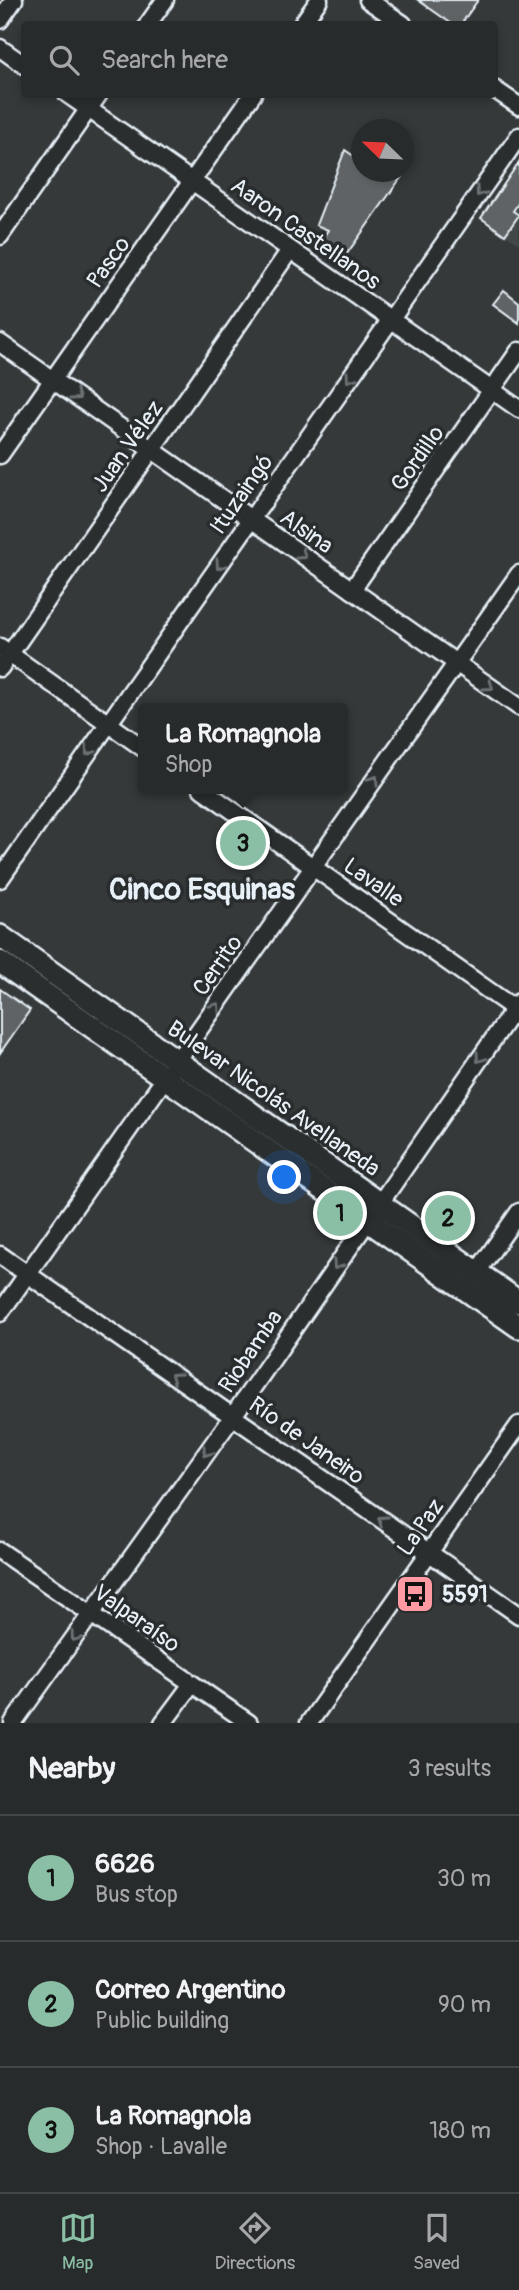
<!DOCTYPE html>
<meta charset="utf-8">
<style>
:root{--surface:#282b2c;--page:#343738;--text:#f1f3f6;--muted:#a5a7a9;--line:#444748;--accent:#8abfa5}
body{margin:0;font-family:Pangolin,sans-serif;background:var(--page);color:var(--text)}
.compass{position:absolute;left:351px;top:119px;width:63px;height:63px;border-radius:50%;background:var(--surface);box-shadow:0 4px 10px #0003;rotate:293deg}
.you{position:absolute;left:285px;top:1178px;width:24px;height:24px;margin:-18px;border:5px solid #fff;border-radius:50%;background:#1a73e8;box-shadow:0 0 0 10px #1a73e833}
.badge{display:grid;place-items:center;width:46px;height:46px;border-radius:50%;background:var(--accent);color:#111;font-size:23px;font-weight:700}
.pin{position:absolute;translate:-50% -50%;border:4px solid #fff;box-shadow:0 2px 7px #0006}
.popup{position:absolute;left:138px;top:703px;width:210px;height:91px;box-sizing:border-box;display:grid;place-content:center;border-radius:7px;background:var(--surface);filter:drop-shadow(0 2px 5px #0005);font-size:23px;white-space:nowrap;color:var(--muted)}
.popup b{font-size:26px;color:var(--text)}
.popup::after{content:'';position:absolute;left:50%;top:100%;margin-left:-14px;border:14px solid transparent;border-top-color:var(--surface)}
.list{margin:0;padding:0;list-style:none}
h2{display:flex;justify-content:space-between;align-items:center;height:91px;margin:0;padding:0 28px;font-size:30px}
h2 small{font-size:23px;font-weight:400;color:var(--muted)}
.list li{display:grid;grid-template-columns:46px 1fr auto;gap:21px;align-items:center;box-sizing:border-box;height:126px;padding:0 28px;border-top:2px solid var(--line)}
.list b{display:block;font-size:26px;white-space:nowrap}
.list p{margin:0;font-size:23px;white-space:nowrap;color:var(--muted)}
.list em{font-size:23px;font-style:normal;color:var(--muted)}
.icon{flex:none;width:38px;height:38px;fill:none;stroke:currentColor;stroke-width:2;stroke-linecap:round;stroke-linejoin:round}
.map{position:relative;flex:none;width:519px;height:1723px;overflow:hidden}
.search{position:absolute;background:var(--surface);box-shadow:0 4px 10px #0003;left:21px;right:21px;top:21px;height:77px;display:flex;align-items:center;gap:18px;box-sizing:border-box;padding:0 24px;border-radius:7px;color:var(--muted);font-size:26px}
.sheet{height:469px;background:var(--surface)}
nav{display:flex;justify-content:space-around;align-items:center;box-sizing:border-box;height:98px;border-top:2px solid var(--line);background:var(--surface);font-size:19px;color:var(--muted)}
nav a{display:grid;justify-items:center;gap:4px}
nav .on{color:var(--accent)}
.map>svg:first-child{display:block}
.built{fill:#424647}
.building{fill:#5f6365;stroke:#e8f1f8;stroke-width:2}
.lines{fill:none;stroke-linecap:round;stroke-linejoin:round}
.minor-casing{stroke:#e8f1f8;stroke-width:21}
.major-casing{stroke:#e8f1f8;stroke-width:26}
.minor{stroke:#2a2d2e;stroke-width:16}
.major{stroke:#2a2d2e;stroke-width:21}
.oneway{stroke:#6c7275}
.labels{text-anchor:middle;stroke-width:7;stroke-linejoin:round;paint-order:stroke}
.street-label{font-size:23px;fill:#e8f1f8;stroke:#2a2d2e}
.poi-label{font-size:23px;font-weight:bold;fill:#e8f1f8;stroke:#2a2d2e;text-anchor:start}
.district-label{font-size:30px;font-weight:bold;fill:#e8f1f8;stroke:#2a2d2e}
</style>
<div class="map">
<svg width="519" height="1723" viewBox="0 0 519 1723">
<rect width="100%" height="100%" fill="#35393a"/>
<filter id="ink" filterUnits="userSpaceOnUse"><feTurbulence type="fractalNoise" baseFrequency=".0143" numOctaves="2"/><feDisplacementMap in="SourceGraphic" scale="14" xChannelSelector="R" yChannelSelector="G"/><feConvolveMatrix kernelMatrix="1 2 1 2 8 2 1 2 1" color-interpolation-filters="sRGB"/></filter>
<g filter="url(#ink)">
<polygon class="built" points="519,162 519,244 481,218"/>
<g class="building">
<polygon points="418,0 478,0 461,24 452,24"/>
<polygon points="345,150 361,161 361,172 378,172 387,177 391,172 405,172 341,262 318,245 328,230 316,225"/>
<polygon points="519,162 519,202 513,211 519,215 505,235 481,218"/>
<polygon points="504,290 519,302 519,323 493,304"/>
<polygon points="0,989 30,1010 0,1053"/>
</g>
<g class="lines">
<defs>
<g id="minor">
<polyline points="368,0 403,24"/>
<polyline points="0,20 14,0"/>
<polyline points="148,24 165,0"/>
<polyline points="302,24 319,0"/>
<polyline points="0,48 24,65"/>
<polyline points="494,89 519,106"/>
<polyline points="67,94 519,409"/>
<polyline points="0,236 99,94"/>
<polyline points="0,343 519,707"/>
<polyline points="0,455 253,94"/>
<polyline points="352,590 519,351"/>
<polyline points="0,647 143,748"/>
<polyline points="0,668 290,250"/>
<polyline points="202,789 519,1012"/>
<polyline points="0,879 519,136"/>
<polyline points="0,1255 519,1615"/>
<polyline points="477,1272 519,1212"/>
<polyline points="0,1313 519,574"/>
<polyline points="0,1551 249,1723"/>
<polyline points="13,1723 233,1416 519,1002"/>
<polyline points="163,1723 192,1684"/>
<polyline points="309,1723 519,1425"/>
</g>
<g id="major">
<polyline points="0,936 519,1302"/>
<polyline points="0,962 519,1327"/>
</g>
</defs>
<use href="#minor" class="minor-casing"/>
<use href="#major" class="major-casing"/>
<use href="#minor" class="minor"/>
<use href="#major" class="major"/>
</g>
<defs><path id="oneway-chevron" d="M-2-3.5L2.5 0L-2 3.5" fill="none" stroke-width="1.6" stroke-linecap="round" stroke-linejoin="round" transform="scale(1.75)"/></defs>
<g class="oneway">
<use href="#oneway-chevron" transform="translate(480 192) rotate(125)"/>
<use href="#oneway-chevron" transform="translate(350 378) rotate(125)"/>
<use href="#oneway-chevron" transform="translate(76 396) rotate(35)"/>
<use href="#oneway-chevron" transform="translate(302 555) rotate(35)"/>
<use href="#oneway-chevron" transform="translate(220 565) rotate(125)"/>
<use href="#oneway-chevron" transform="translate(489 686) rotate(35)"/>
<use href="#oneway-chevron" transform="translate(89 751) rotate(125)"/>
<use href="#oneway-chevron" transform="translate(374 780) rotate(-55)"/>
<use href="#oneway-chevron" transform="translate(216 1007) rotate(-55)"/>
<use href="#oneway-chevron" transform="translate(480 1058) rotate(125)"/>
<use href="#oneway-chevron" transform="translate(337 1265) rotate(124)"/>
<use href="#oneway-chevron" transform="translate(175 1377) rotate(-145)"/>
<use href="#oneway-chevron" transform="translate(207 1452) rotate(126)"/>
<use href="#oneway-chevron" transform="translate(382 1520) rotate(-145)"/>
<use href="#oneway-chevron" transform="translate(75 1637) rotate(126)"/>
</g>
</g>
<defs>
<symbol id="bus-square" viewBox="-11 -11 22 22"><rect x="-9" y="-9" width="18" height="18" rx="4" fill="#ff9aa2" stroke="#2a2d2e"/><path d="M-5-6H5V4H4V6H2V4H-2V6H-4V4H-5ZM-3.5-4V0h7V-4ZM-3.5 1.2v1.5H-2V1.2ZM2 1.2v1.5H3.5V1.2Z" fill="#111"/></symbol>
</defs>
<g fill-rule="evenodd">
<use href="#bus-square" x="393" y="1572" width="44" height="44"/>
</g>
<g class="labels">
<g class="street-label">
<text transform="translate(306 233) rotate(35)" y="8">Aaron Castellanos</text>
<text transform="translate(108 262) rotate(-55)" y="8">Pasco</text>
<text transform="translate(127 446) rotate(-55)" y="8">Juan Vélez</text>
<text transform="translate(417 458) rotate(-55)" y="8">Gordillo</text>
<text transform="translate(241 494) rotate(-55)" y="8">Ituzaingó</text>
<text transform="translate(307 531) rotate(35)" y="8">Alsina</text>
<text transform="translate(374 882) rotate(35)" y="8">Lavalle</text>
<text transform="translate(217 965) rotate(-55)" y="8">Cerrito</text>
<text transform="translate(274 1098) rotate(35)" y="8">Bulevar Nicolás Avellaneda</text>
<text transform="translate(250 1351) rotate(-56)" y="8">Riobamba</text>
<text transform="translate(307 1440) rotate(35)" y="8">Río de Janeiro</text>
<text transform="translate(420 1527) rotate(-55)" y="8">La Paz</text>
<text transform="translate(137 1618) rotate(35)" y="8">Valparaíso</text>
</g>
<g class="poi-label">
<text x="442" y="1602">5591</text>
</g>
<g class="district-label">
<text x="202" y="899">Cinco Esquinas</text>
</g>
</g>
</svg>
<svg class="compass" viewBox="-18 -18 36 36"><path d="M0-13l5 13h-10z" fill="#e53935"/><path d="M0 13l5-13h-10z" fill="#a5a7a9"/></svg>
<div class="you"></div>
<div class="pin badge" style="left:340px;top:1213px">1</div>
<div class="pin badge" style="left:448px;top:1218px">2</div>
<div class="pin badge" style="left:243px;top:843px">3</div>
<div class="popup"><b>La Romagnola</b>Shop</div>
<div class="search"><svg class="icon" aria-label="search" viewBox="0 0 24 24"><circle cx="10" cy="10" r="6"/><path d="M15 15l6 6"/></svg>Search here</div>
</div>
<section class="sheet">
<h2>Nearby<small>3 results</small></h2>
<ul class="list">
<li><span class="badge">1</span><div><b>6626</b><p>Bus stop</p></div><em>30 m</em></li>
<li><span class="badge">2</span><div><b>Correo Argentino</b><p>Public building</p></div><em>90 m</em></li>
<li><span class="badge">3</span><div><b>La Romagnola</b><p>Shop · Lavalle</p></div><em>180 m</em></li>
</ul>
</section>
<nav>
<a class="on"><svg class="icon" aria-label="map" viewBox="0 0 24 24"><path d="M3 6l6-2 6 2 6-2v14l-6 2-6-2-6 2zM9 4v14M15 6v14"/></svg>Map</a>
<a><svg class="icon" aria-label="directions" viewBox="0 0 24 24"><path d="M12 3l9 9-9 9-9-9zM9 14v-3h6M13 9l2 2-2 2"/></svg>Directions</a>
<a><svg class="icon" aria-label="saved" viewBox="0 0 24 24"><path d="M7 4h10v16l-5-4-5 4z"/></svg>Saved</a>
</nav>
